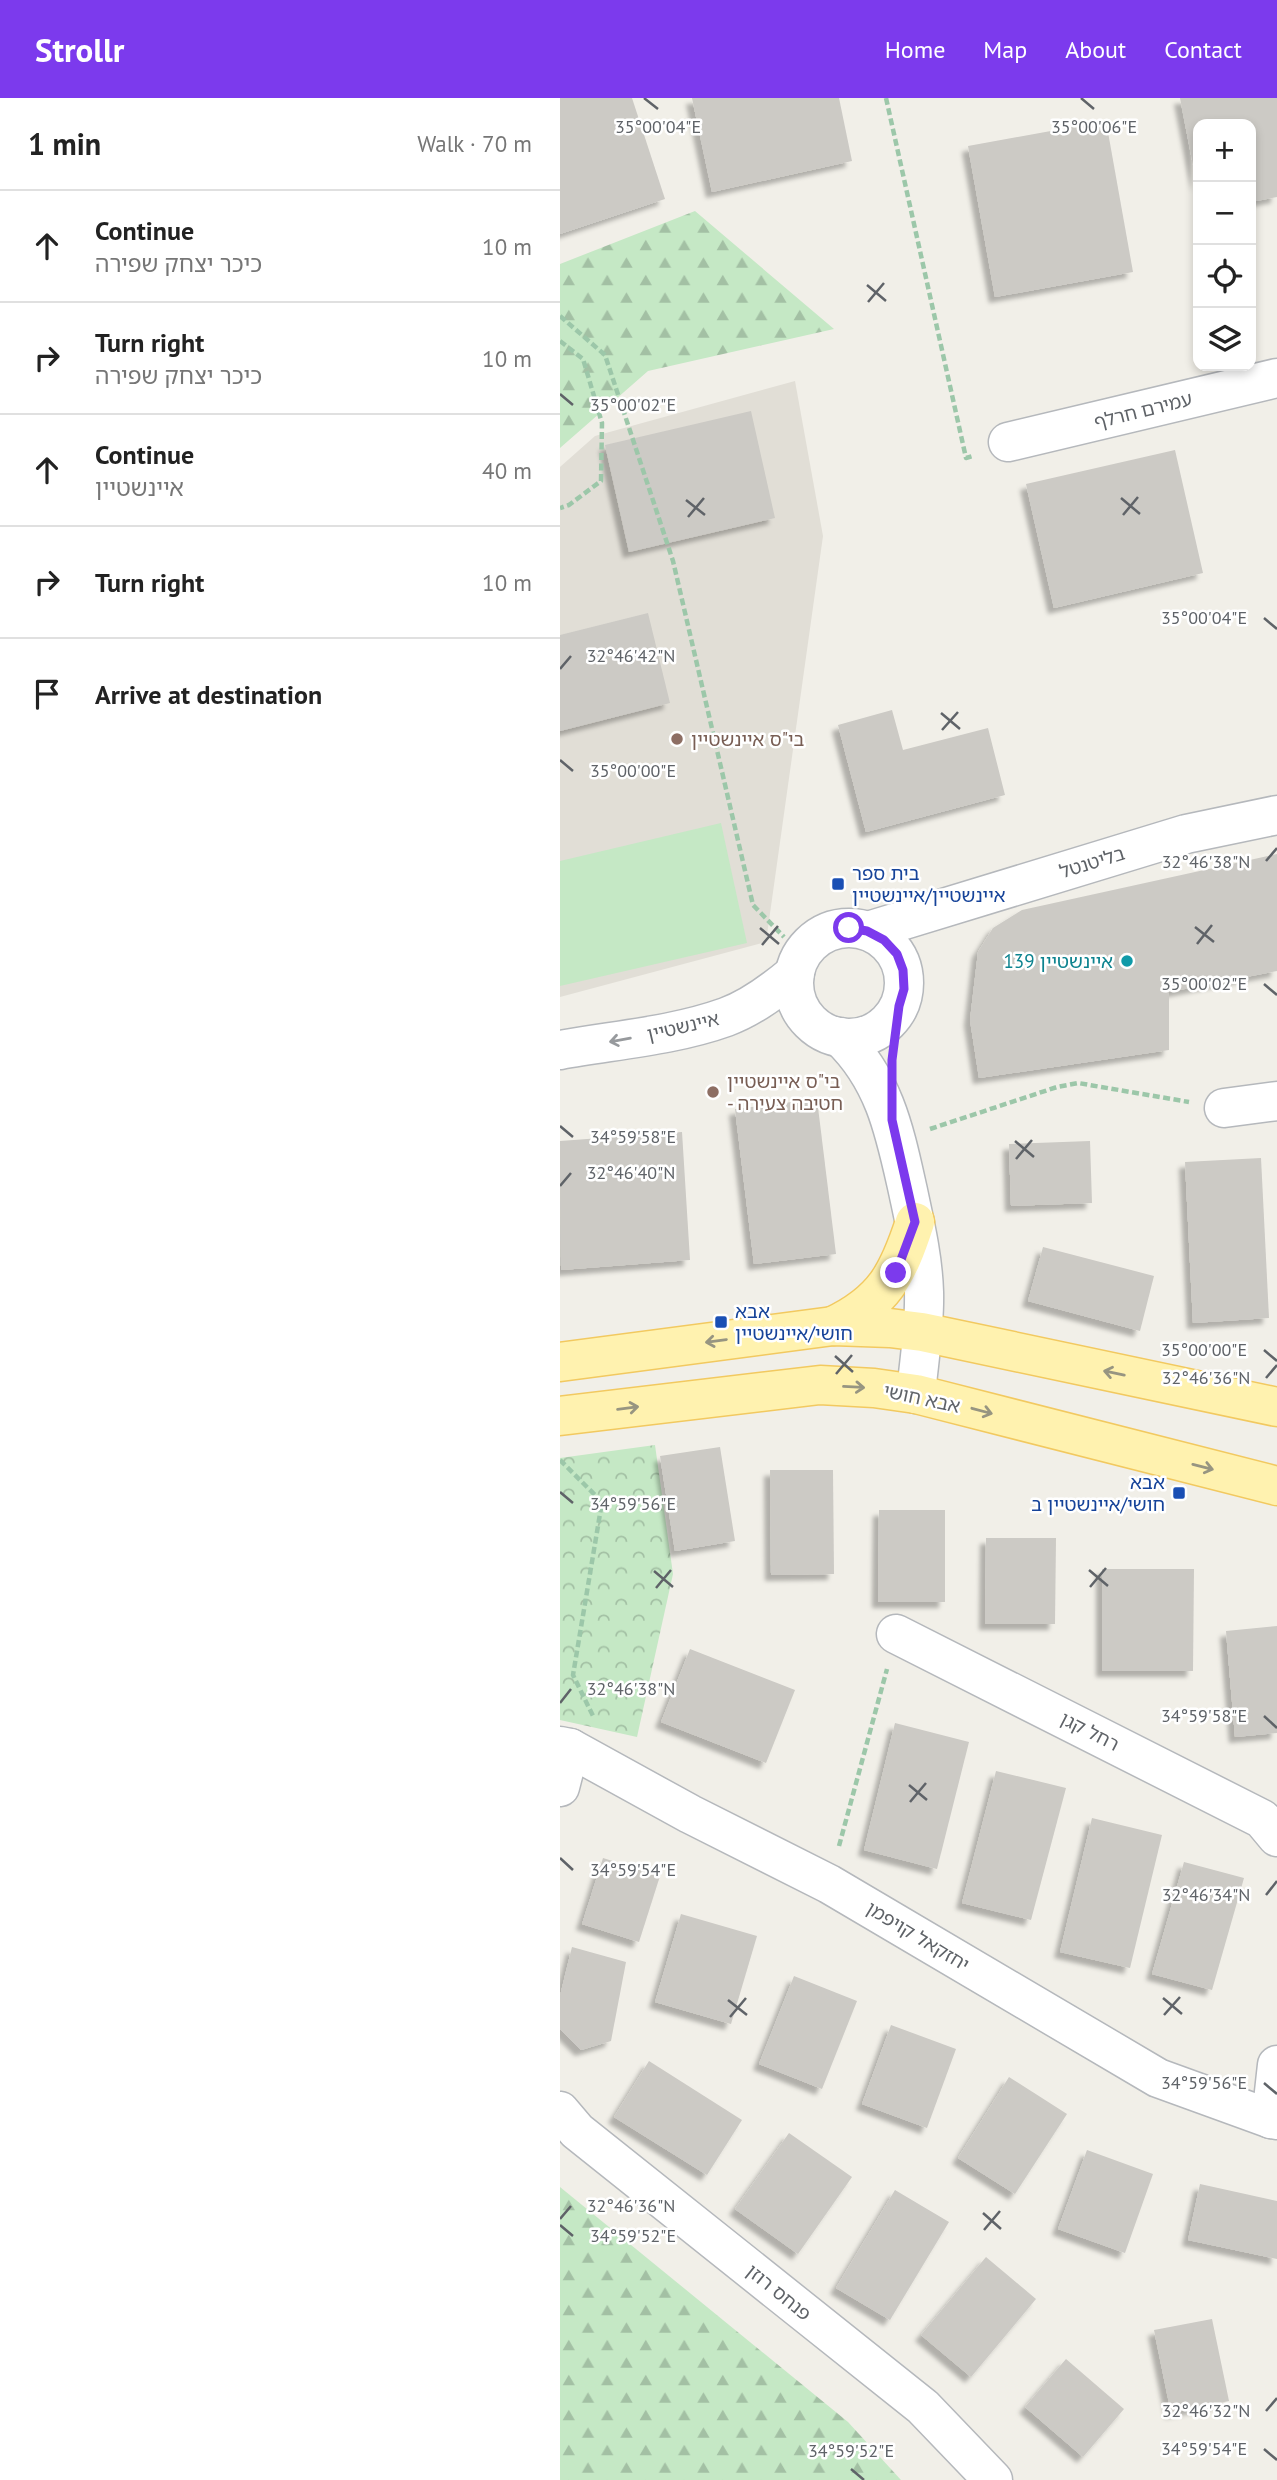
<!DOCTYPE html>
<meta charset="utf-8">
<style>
:root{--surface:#fff;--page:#f6f6f6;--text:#222;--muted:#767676;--line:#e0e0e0;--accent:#7c3aed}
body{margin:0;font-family:"PT Sans","Noto Sans Hebrew",sans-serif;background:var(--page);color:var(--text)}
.controls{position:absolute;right:21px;top:21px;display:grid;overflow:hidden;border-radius:14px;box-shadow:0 4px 10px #0003}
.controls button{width:63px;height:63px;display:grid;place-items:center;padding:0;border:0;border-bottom:2px solid var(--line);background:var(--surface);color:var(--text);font:35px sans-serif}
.stop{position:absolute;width:21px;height:21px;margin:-16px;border:5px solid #7c3aed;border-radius:50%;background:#fff}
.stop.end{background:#7c3aed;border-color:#fff;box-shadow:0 2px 7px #0008}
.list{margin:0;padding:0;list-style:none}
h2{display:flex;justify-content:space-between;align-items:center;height:91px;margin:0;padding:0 28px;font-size:30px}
h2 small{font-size:23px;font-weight:400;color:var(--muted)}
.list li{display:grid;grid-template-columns:46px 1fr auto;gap:21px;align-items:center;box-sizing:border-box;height:112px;padding:0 28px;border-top:2px solid var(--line)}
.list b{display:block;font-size:26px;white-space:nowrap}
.list p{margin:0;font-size:23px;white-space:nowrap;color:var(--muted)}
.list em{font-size:23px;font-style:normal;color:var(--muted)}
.icon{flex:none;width:38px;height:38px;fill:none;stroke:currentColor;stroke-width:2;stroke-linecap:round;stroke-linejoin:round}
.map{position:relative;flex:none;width:717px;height:2382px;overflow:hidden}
header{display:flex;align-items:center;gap:42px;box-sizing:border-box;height:98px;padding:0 35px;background:var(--accent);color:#fff}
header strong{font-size:33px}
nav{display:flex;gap:38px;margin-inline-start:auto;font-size:24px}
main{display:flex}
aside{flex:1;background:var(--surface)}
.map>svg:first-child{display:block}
.education{fill:#e1ded6}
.forest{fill:url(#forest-firs)}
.park{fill:url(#park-crowns)}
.pitch{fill:#c5e8c5}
.building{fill:#cccac5;filter:url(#shadow)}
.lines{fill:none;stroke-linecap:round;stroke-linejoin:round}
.street-casing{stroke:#b5b8bc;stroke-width:41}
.primary-casing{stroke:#f2c960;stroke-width:41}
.path{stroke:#9cc7a9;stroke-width:4.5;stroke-dasharray:7 3.5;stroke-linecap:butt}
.street{stroke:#fff;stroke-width:38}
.primary{stroke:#fff2af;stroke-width:38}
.oneway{stroke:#979a9d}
.oneway2{stroke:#979581}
.route{stroke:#7c3aed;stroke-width:9}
.ticks{fill:none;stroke:#5f6368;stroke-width:2.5}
.education-dot{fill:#8d6e63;stroke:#fff;stroke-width:2.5}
.transit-dot{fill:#1a4fb4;stroke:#fff;stroke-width:2.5}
.culture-dot{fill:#0f9aa8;stroke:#fff;stroke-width:2.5}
.labels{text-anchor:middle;stroke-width:5;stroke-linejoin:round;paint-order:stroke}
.street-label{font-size:19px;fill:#5f6368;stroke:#fff}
.education-label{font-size:19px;fill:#785e54;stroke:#fff;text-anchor:start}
.transit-label{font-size:19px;fill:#164399;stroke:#fff;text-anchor:start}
.culture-label{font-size:19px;fill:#0d838f;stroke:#fff;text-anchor:end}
.ticks-label{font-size:18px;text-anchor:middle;fill:#5f6368;stroke:#fff;stroke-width:5;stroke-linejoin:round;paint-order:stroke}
</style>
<header>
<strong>Strollr</strong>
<nav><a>Home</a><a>Map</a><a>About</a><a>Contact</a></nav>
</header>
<main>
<aside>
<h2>1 min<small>Walk · 70 m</small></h2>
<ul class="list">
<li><svg class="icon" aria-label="ahead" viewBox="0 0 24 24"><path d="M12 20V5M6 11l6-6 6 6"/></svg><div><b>Continue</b><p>כיכר יצחק שפירה</p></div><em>10 m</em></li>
<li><svg class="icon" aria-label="right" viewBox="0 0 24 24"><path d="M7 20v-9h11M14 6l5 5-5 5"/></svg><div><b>Turn right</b><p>כיכר יצחק שפירה</p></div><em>10 m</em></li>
<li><svg class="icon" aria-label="ahead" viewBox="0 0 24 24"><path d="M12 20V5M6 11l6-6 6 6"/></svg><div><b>Continue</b><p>איינשטיין</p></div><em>40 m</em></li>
<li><svg class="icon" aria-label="right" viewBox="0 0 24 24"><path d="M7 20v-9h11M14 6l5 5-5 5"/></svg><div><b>Turn right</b></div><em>10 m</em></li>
<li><svg class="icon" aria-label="arrive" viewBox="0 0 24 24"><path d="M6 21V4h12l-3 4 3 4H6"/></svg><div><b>Arrive at destination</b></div></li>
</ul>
</aside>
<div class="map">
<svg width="717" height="2382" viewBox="0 0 717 2382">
<defs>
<pattern id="forest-firs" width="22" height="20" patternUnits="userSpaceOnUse" patternTransform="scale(1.75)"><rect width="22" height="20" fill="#c5e8c5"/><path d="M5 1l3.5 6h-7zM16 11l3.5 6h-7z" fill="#a3c0a4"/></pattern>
<pattern id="park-crowns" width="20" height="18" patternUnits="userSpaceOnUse" patternTransform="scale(1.75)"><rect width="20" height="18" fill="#c5e8c5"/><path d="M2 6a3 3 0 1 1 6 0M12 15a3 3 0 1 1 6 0" fill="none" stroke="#a3c0a4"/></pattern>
<filter id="shadow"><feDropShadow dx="-6" dy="6" stdDeviation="2" flood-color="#0004"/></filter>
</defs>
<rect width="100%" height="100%" fill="#f1efe8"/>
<polygon class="education" points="235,283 263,438 206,844 0,899 0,369 35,338"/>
<g class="forest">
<polygon points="135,113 274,231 88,273 0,350 0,166"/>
<polygon points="0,2089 288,2324 341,2382 0,2382"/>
</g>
<polygon class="park" points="95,1347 113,1476 77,1639 0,1622 0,1360"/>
<polygon class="pitch" points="161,725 187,845 0,888 0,763"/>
<g class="building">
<polygon points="0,0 72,0 105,101 0,136"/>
<polygon points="132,0 279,0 292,63 152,94"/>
<polygon points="620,0 717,0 717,99 691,104 691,26 638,26 637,88"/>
<polygon points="546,23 573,174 435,199 408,48"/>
<polygon points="191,313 215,420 69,454 45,347"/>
<polygon points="615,352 643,475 494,510 466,386"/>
<polygon points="88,515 110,605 0,633 0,537"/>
<polygon points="332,612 343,652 428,630 445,697 306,734 278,627"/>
<polygon points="717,756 717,873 609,894 609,952 419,980 410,922 418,854 433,830 462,812"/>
<polygon points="257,1001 276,1156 194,1166 175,1011"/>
<polygon points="122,1034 130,1162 1,1172 0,1043"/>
<polygon points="530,1043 532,1105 451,1108 449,1046"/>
<polygon points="701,1060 709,1220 633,1225 625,1064"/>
<polygon points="483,1149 594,1178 580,1233 468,1203"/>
<polygon points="160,1349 175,1443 115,1453 100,1358"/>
<polygon points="210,1372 273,1372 274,1476 211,1477"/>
<polygon points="319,1412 385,1412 385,1504 318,1504"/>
<polygon points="426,1440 496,1440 495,1526 425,1526"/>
<polygon points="542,1471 634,1471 633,1573 542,1573"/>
<polygon points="717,1528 717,1635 675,1639 666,1533"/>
<polygon points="130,1551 235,1592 206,1665 101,1624"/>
<polygon points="335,1625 409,1644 377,1771 304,1752"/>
<polygon points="436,1673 506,1690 471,1822 402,1805"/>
<polygon points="532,1720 602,1737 570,1870 500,1854"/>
<polygon points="43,1760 100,1778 79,1844 22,1826"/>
<polygon points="624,1764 684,1780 652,1892 592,1876"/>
<polygon points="121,1816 197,1838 171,1926 95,1904"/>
<polygon points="12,1849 66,1864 51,1943 21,1952 0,1931 0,1898"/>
<polygon points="234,1878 297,1903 262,1991 199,1966"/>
<polygon points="331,1927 396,1951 367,2030 302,2006"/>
<polygon points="89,1963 182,2022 147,2077 54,2019"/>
<polygon points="449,1979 507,2016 455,2096 398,2060"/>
<polygon points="229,2035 292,2079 238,2156 175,2111"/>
<polygon points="527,2052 593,2076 565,2155 498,2131"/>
<polygon points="640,2086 717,2103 717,2161 628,2142"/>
<polygon points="335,2092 389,2124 330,2222 276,2190"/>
<polygon points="426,2159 476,2201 411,2279 361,2237"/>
<polygon points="652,2221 669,2303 611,2315 594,2232"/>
<polygon points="506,2261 564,2311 523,2359 465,2309"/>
</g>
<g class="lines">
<defs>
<g id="street">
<polyline points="448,344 717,280"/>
<circle cx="289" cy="885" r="55"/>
<polyline points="308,833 626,736 717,717"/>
<path d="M 280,939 C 325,982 335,1035 348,1093 C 355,1126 363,1160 364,1194 C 365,1228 359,1262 356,1296"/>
<path d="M 0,952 C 55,942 113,938 166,919 C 191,910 215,892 235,875"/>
<polyline points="664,1010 717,1003"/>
<polyline points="336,1536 702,1721 717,1739"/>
<polyline points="0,1648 10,1650 130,1716 269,1786 598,1980 711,2021 717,2022"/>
<polyline points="0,1689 10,1650"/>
<polyline points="0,2013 17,2033 363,2309 433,2382"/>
<polyline points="711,2021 717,1967"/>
</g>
<g id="primary">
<path d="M 273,1228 C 324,1204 338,1176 355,1124"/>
<polyline points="0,1264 273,1228 330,1230 362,1234 717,1309"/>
<polyline points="0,1318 260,1287 314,1290 356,1296 717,1388"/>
</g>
</defs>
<use href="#street" class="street-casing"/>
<use href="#primary" class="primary-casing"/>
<g class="path">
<polyline points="326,0 406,360 413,358"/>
<polyline points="0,218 45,257 113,463 193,807 224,839"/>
<polyline points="0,243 23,261 42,325 41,383 9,407 0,410"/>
<polyline points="370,1031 497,989 518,985 629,1004"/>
<polyline points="0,1362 42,1404 13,1577 34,1620"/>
<polyline points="279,1748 327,1571"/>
</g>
<use href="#street" class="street"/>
<use href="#primary" class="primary"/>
</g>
<defs><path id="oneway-shaft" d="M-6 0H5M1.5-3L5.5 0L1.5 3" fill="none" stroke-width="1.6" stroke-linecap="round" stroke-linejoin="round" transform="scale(1.75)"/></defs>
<use class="oneway" href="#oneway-shaft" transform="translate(60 942) rotate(170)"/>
<g class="oneway2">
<use href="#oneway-shaft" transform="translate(156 1243) rotate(172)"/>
<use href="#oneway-shaft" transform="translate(554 1275) rotate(-168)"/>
<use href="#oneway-shaft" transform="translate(294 1289) rotate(3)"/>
<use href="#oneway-shaft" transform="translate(68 1310) rotate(-7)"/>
<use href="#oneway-shaft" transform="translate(422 1313) rotate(15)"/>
<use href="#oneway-shaft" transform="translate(643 1369) rotate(14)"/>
</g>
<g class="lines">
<polyline class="route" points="289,830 307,833 324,842 337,856 343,872 344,891 339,908 332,962 332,1022 355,1124 336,1175"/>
</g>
<path class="ticks" d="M 84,0 L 98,11M 521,0 L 534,11M 307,187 L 326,203M 308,204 L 324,185M 0,296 L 13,307M 561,400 L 580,416M 126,402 L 145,417M 563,417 L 578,399M 128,419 L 144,400M 704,520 L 717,531M 0,571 L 11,558M 381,615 L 400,631M 382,632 L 398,614M 0,662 L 13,673M 706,763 L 717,750M 635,829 L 654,844M 200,830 L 219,846M 637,846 L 652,827M 202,847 L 218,828M 704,886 L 717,897M 0,1028 L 13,1039M 455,1043 L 474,1059M 456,1061 L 472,1042M 0,1088 L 11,1075M 704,1252 L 717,1263M 275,1258 L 293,1274M 276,1276 L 292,1257M 706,1280 L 717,1267M 0,1394 L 13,1405M 529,1472 L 548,1488M 94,1473 L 113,1489M 530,1489 L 546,1470M 96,1490 L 111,1472M 0,1605 L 11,1591M 704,1618 L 717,1630M 349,1687 L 367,1702M 350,1704 L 366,1685M 0,1760 L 13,1772M 706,1797 L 717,1783M 603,1900 L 622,1916M 168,1902 L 187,1917M 604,1917 L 620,1899M 170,1919 L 186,1900M 704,1985 L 717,1996M 423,2115 L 441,2131M 0,2121 L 11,2108M 0,2127 L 13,2138M 424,2132 L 440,2113M 706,2313 L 717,2300M 704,2351 L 717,2362M 291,2371 L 304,2382"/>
<g class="education-dot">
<circle cx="117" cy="641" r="7"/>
<circle cx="153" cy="994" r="7"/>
</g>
<g class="transit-dot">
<rect x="271" y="779" width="14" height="14" rx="3.5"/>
<rect x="154" y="1217" width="14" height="14" rx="3.5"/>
<rect x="612" y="1388" width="14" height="14" rx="3.5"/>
</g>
<circle class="culture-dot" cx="567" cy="863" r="7"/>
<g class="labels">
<g class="street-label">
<text transform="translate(583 312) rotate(-14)" y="7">עמירם חרלף</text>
<text transform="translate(532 764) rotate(-17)" y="7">בליטנטל</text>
<text transform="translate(123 928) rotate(-13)" y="7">איינשטיין</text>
<text transform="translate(362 1300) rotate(12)" y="7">אבא חושי</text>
<text transform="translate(530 1633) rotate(27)" y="7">רחל קגן</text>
<text transform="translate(358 1838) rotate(31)" y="7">יחזקאל קויפמן</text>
<text transform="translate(219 2194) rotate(39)" y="7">פנחס רוזן</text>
</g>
<g class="education-label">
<text x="131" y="648">בי"ס איינשטיין</text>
<text x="167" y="990">בי"ס איינשטיין<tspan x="167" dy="22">- חטיבה צעירה</tspan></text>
</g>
<g class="transit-label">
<text x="292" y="782">בית ספר<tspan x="292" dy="22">איינשטיין/איינשטיין</tspan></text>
<text x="175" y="1220">אבא<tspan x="175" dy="22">חושי/איינשטיין</tspan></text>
<text x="605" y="1391" text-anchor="end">אבא<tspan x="605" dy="22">חושי/איינשטיין ב</tspan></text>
</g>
<g class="culture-label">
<text x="553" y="870">איינשטיין 139</text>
</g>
</g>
<g class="ticks-label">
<text x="98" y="35">35°00'04"E</text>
<text x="534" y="35">35°00'06"E</text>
<text x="73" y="313">35°00'02"E</text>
<text x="644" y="526">35°00'04"E</text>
<text x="71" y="564">32°46'42"N</text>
<text x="73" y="679">35°00'00"E</text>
<text x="646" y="770">32°46'38"N</text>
<text x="644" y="892">35°00'02"E</text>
<text x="73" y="1045">34°59'58"E</text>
<text x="71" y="1081">32°46'40"N</text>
<text x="644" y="1258">35°00'00"E</text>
<text x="646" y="1286">32°46'36"N</text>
<text x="73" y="1412">34°59'56"E</text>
<text x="71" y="1597">32°46'38"N</text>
<text x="644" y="1624">34°59'58"E</text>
<text x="73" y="1778">34°59'54"E</text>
<text x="646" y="1803">32°46'34"N</text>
<text x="644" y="1991">34°59'56"E</text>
<text x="71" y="2114">32°46'36"N</text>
<text x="73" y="2144">34°59'52"E</text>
<text x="646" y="2319">32°46'32"N</text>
<text x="644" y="2357">34°59'54"E</text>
<text x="291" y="2359">34°59'52"E</text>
</g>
</svg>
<div class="controls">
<button>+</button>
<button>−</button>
<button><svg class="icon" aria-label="locate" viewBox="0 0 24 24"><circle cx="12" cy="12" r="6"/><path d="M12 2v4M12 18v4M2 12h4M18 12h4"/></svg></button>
<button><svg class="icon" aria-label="layers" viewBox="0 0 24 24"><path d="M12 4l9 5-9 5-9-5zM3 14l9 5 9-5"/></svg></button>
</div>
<div class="stop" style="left:289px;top:830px"></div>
<div class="stop end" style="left:336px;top:1175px"></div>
</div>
</main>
